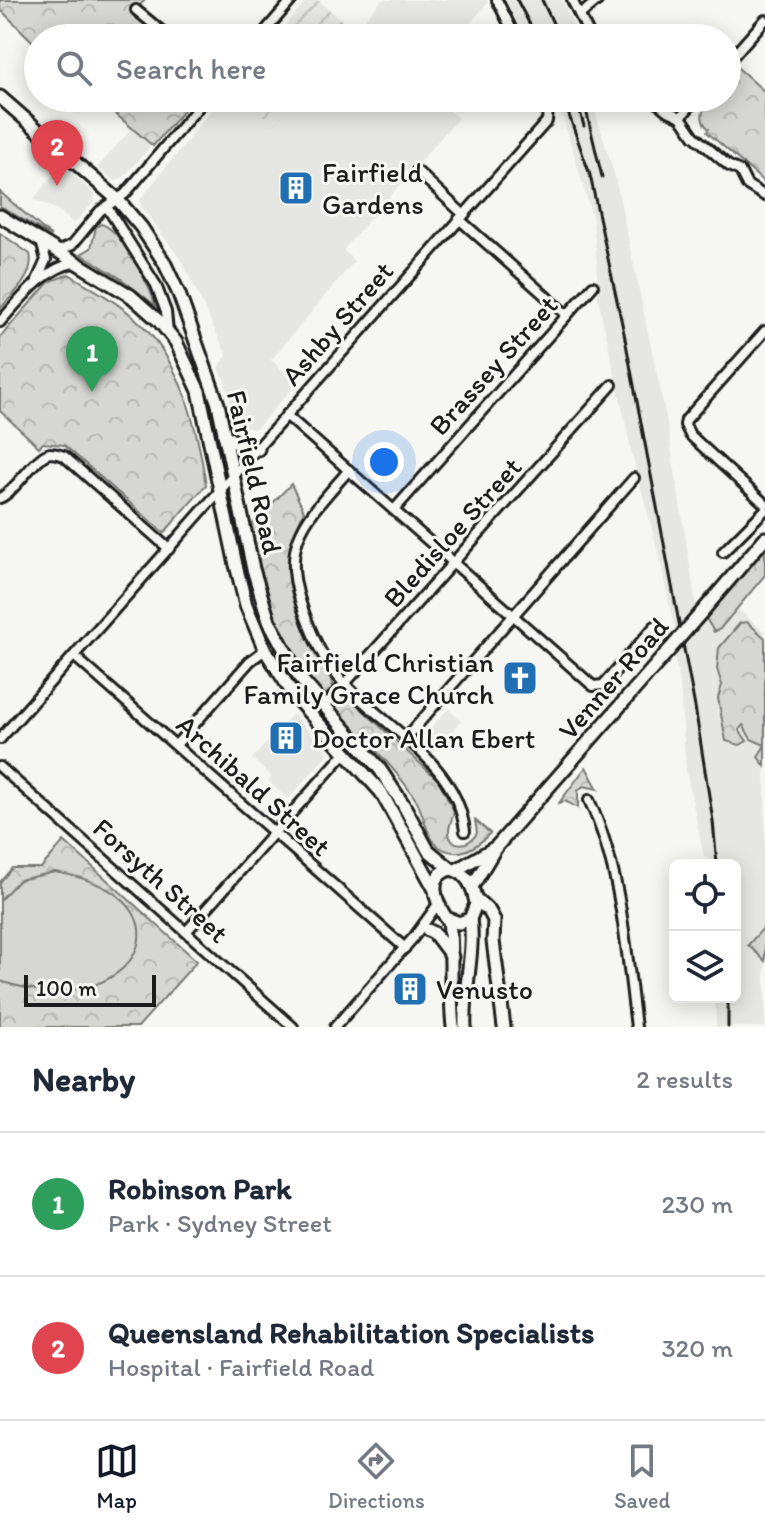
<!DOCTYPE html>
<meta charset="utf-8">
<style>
:root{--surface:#fff;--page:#f2f2f3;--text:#1f2937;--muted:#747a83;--line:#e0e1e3;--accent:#111827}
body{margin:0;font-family:Itim,sans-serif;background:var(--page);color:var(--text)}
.controls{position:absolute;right:24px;bottom:24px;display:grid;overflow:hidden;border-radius:12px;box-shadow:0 4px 20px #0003}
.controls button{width:72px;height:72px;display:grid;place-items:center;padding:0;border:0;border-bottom:2px solid var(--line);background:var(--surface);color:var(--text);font:40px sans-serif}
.scale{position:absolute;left:24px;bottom:20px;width:132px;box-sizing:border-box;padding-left:8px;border:4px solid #1c1c1c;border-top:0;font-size:22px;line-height:28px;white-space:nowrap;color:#1c1c1c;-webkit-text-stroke:6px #f6f6f2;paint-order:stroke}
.you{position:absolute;left:384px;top:462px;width:28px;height:28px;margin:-20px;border:6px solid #fff;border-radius:50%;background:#1a73e8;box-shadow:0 0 0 12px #1a73e833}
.badge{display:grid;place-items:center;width:52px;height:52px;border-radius:50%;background:var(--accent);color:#fff;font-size:26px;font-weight:700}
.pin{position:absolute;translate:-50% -66px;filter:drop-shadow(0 2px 4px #0008)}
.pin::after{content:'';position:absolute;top:42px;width:28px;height:24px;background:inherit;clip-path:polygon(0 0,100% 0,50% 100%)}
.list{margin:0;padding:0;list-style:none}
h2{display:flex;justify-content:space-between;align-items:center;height:104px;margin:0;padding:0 32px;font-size:34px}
h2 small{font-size:26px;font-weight:400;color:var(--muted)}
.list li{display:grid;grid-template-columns:52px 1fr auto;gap:24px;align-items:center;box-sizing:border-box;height:144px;padding:0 32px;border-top:2px solid var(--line)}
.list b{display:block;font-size:30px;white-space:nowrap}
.list p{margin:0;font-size:26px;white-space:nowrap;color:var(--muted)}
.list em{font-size:26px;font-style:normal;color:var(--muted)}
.icon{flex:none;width:44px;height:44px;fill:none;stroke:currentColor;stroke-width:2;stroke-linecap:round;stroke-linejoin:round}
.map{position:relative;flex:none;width:765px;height:1027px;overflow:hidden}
.search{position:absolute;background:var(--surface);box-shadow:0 4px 20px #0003;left:24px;right:24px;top:24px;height:88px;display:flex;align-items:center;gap:20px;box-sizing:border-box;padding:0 28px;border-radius:44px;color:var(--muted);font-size:30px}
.sheet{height:392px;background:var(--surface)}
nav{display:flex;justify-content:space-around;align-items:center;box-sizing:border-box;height:112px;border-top:2px solid var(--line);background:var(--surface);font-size:22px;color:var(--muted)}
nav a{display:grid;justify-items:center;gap:4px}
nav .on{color:var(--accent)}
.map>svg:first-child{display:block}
.built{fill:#e6e6e2}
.industrial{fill:url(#industrial-furrows)}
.forest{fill:url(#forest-crowns);stroke:#797977;stroke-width:2}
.garden{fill:#d6d6d2;stroke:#797977;stroke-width:2}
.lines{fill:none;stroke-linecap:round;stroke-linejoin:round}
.street-casing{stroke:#1c1c1c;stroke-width:14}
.secondary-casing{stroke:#1c1c1c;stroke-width:17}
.street{stroke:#f6f6f2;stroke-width:8}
.secondary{stroke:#f6f6f2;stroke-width:11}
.rail{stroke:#1c1c1c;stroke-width:3}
.secondary-bridge-casing{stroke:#1c1c1c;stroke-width:17;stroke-linecap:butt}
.secondary-bridge{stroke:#f6f6f2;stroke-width:11}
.labels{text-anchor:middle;stroke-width:6;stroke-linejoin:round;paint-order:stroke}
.poi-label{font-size:28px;fill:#1c1c1c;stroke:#f6f6f2;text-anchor:start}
.street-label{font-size:28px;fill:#1c1c1c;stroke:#f6f6f2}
</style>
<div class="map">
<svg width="765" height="1027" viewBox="0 0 765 1027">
<defs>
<pattern id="industrial-furrows" width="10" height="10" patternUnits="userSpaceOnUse" patternTransform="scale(2)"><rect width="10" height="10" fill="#e6e6e2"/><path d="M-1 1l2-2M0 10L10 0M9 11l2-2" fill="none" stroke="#c5c5c1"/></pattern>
<pattern id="forest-crowns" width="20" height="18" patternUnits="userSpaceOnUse" patternTransform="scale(2)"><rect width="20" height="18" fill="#d6d6d2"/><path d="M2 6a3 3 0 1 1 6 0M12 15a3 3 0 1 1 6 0" fill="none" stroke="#b7b7b4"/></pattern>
</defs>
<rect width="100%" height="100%" fill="#f6f6f2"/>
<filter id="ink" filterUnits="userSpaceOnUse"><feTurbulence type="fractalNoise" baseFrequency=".0125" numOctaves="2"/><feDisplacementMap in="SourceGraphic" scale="16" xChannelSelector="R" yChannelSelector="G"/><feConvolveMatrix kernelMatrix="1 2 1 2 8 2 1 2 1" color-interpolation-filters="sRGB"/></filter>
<g filter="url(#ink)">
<g class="built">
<polygon points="382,0 486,0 488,3 457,38 348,38"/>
<polygon points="506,0 562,0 577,32 575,38 525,38"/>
<polygon points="221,98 242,98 274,124 297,98 439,98 437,101 458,118 343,250 354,261 271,360 297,383 258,427 252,429 236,423 223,376 218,368 227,356 182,261 141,206 140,200"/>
<polygon points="552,98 591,98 615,177 667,422 695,598 695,609 675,632 660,559 634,462 598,298 597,262 593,219 565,124"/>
<polygon points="132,128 151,145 124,177 115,181 97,168"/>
<polygon points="62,166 95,194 95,201 74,224 60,211 33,199"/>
<polygon points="725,598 765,632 765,1027 716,1027 715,997 735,997 735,865 707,865 707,858 704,857 686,769 680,685 674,655"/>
<polygon points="448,709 461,721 432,753 419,741"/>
<polygon points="293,714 329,753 288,799 268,781 272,777 252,759"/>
</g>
<g class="industrial">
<polygon points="307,0 318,0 354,31 348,38 274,38"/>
<polygon points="242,98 297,98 274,125"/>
</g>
<g class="forest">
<polygon points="0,0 145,0 136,9 167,38 38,38 38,47 0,9"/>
<path d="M 738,68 L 765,92 L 765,183 L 707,132 L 709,129 C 697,119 703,108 711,98 L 727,98 L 727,78 Z"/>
<polygon points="97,98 194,98 153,146"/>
<polygon points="0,192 51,236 0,206"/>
<path d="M 101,224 C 120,228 151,286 155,305 L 120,278 L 81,254 L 91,248 L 96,227 Z"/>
<path d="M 0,233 L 30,254 C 35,276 14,293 0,309 Z"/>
<path d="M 69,274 C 93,289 120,303 140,323 C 183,365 197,427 206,485 L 164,533 L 64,445 L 43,443 L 39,447 L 0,411 L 0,337 L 49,282 Z"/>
<path d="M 291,484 L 304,511 C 282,556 289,601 311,646 C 317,659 328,671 333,684 L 330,692 L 324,695 C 299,682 269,616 262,589 C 257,569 253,549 249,528 Z"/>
<polygon points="765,549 765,575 720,629 714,632 706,618"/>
<polygon points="747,622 765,638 765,766 758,757 765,745 751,739 743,725 739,730 747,741 740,745 726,741 718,698 722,685 717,669 719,648 740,623"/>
<path d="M 344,700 L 353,701 L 439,781 L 454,811 C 453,817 449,825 449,831 C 448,847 469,848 477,833 L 475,820 L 490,833 C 478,846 460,859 441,848 C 426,839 425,816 416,800 C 395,767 365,740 338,711 L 336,707 Z"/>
<polygon points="586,767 598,789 583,786 578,791 578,808 565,801 559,803"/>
<polygon points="64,841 197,961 138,1027 0,1027 0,882 12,868 41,868"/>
</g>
<g class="garden">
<path d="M 55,872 C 205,898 135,1027 0,981 L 0,900 L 19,880 Z"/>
<polygon points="765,926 765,961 748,945"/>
</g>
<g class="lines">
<defs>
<g id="street">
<polyline points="497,0 516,38"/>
<polyline points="572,0 591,38"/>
<polyline points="136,10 170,38"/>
<polyline points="580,15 598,0"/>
<polyline points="259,38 292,0"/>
<polyline points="727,63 765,20"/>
<polyline points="652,98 666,110 681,117 694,136 729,166 740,171 747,185 765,196"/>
<polyline points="681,117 697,98"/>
<polyline points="417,171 463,214"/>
<polyline points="107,207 156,285 166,312 168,332"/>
<polyline points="459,219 567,315"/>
<polyline points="59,251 72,245 100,211 125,194 206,98"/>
<polyline points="37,280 46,260 41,241"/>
<path d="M 0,322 C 22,298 42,269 77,262"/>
<polyline points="765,331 686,420 685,425 690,435 765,504"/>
<polyline points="286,415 593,686 603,685 655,626"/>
<path d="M 349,470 C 303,522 278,544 305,615 C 314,639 323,660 340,679 C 383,727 457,761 465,831"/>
<path d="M 0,498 C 17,490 35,456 50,453 C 53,453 61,455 64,456 L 169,549"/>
<polyline points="394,510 593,286"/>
<polyline points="723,552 765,510"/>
<polyline points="74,656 405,948"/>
<polyline points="324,707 612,385"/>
<polyline points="0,739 547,121 548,109 544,98"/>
<polyline points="405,739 634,478"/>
<polyline points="176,745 250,661 265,650"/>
<polyline points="0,767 293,1027"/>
<path d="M 589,800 C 622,871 626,950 636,1027"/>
<polyline points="186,932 345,753"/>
<polyline points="335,1027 414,937 438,904"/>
</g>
<g id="secondary">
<polyline points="0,97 118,200 141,227 164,262 179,294 218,404 253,569 269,621 300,678 379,768 403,804 428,850 451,869"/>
<polyline points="0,216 131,296 159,321 176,342 199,391 236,565 246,605 265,650 295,697 381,792 434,888"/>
<polyline points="224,435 240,445 258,449"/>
<polyline points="701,613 765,538"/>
<path d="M 451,869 C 468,873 474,888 476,904 L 470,919 L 459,923 L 446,918 C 436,902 425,876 451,869 Z"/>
<polyline points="456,870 496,847"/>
<polyline points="472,887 496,847 670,649"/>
<polyline points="475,898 489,911 494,920 493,941 504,1027"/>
<path d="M 449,920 C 453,956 449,991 453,1027"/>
<polyline points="428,930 434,933 452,957"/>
<path d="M 465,1027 C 463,992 475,950 470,919"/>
</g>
</defs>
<use href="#street" class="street-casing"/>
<use href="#secondary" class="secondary-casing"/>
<use href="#street" class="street"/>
<use href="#secondary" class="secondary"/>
<g class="rail">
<polyline points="517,0 537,38"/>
<polyline points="542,0 560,38"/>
<polyline points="563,98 590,175 624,333 695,707 713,821 717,865"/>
<polyline points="576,98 584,126"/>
<polyline points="587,114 602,177"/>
<polyline points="728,997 728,1027"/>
</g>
<defs>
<polyline id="secondary-bridge" points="670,649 701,613"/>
</defs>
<use href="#secondary-bridge" class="secondary-bridge-casing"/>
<use href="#secondary-bridge" class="secondary-bridge"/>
</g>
</g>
<defs>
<symbol id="building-square" viewBox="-11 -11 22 22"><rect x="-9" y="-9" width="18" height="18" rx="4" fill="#1f6fb2" stroke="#f6f6f2"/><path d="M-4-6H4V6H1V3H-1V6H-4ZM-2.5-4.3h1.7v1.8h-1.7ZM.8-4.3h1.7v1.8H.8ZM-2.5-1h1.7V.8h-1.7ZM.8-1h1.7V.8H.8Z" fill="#fff"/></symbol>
<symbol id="church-square" viewBox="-11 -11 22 22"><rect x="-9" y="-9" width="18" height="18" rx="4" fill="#1f6fb2" stroke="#f6f6f2"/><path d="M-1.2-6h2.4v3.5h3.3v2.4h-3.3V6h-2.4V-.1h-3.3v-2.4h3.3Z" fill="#fff"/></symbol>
</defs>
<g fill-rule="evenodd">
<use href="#building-square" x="276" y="168" width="40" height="40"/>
<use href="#church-square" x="500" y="658" width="40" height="40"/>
<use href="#building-square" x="266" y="718" width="40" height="40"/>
<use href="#building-square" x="390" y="969" width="40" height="40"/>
</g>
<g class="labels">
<g class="poi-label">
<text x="322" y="182">Fairfield<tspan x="322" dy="32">Gardens</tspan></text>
<text x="494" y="672" text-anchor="end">Fairfield Christian<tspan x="494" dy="32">Family Grace Church</tspan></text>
<text x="312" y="748">Doctor Allan Ebert</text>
<text x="436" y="999">Venusto</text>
</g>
<g class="street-label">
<text transform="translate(337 323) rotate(-49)" y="10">Ashby Street</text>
<text transform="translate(493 365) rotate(-48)" y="10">Brassey Street</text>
<text transform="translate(255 472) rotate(77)" y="10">Fairfield Road</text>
<text transform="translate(452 532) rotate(-48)" y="10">Bledisloe Street</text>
<text transform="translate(613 678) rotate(-49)" y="10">Venner Road</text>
<text transform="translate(254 785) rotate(42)" y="10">Archibald Street</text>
<text transform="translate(161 880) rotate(42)" y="10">Forsyth Street</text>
</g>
</g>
</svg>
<div class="controls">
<button><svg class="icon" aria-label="locate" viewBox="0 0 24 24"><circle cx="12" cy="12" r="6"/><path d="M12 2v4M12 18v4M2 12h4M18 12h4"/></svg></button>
<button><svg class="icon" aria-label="layers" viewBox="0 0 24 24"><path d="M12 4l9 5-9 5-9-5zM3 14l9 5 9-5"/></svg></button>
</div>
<div class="scale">100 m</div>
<div class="you"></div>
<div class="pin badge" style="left:92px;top:392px;background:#2e9e5b">1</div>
<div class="pin badge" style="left:57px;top:186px;background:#e0444e">2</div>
<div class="search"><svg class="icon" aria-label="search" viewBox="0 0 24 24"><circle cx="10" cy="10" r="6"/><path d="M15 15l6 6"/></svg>Search here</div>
</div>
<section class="sheet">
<h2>Nearby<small>2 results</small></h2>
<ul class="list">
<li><span class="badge" style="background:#2e9e5b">1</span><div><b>Robinson Park</b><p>Park · Sydney Street</p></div><em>230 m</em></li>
<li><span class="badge" style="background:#e0444e">2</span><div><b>Queensland Rehabilitation Specialists</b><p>Hospital · Fairfield Road</p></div><em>320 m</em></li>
</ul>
</section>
<nav>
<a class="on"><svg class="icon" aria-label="map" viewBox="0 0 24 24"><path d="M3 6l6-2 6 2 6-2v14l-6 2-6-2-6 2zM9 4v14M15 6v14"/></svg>Map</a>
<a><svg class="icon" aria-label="directions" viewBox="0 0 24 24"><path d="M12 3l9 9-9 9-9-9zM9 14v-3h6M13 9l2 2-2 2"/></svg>Directions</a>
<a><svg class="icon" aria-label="saved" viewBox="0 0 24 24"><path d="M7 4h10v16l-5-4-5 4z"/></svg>Saved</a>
</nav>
